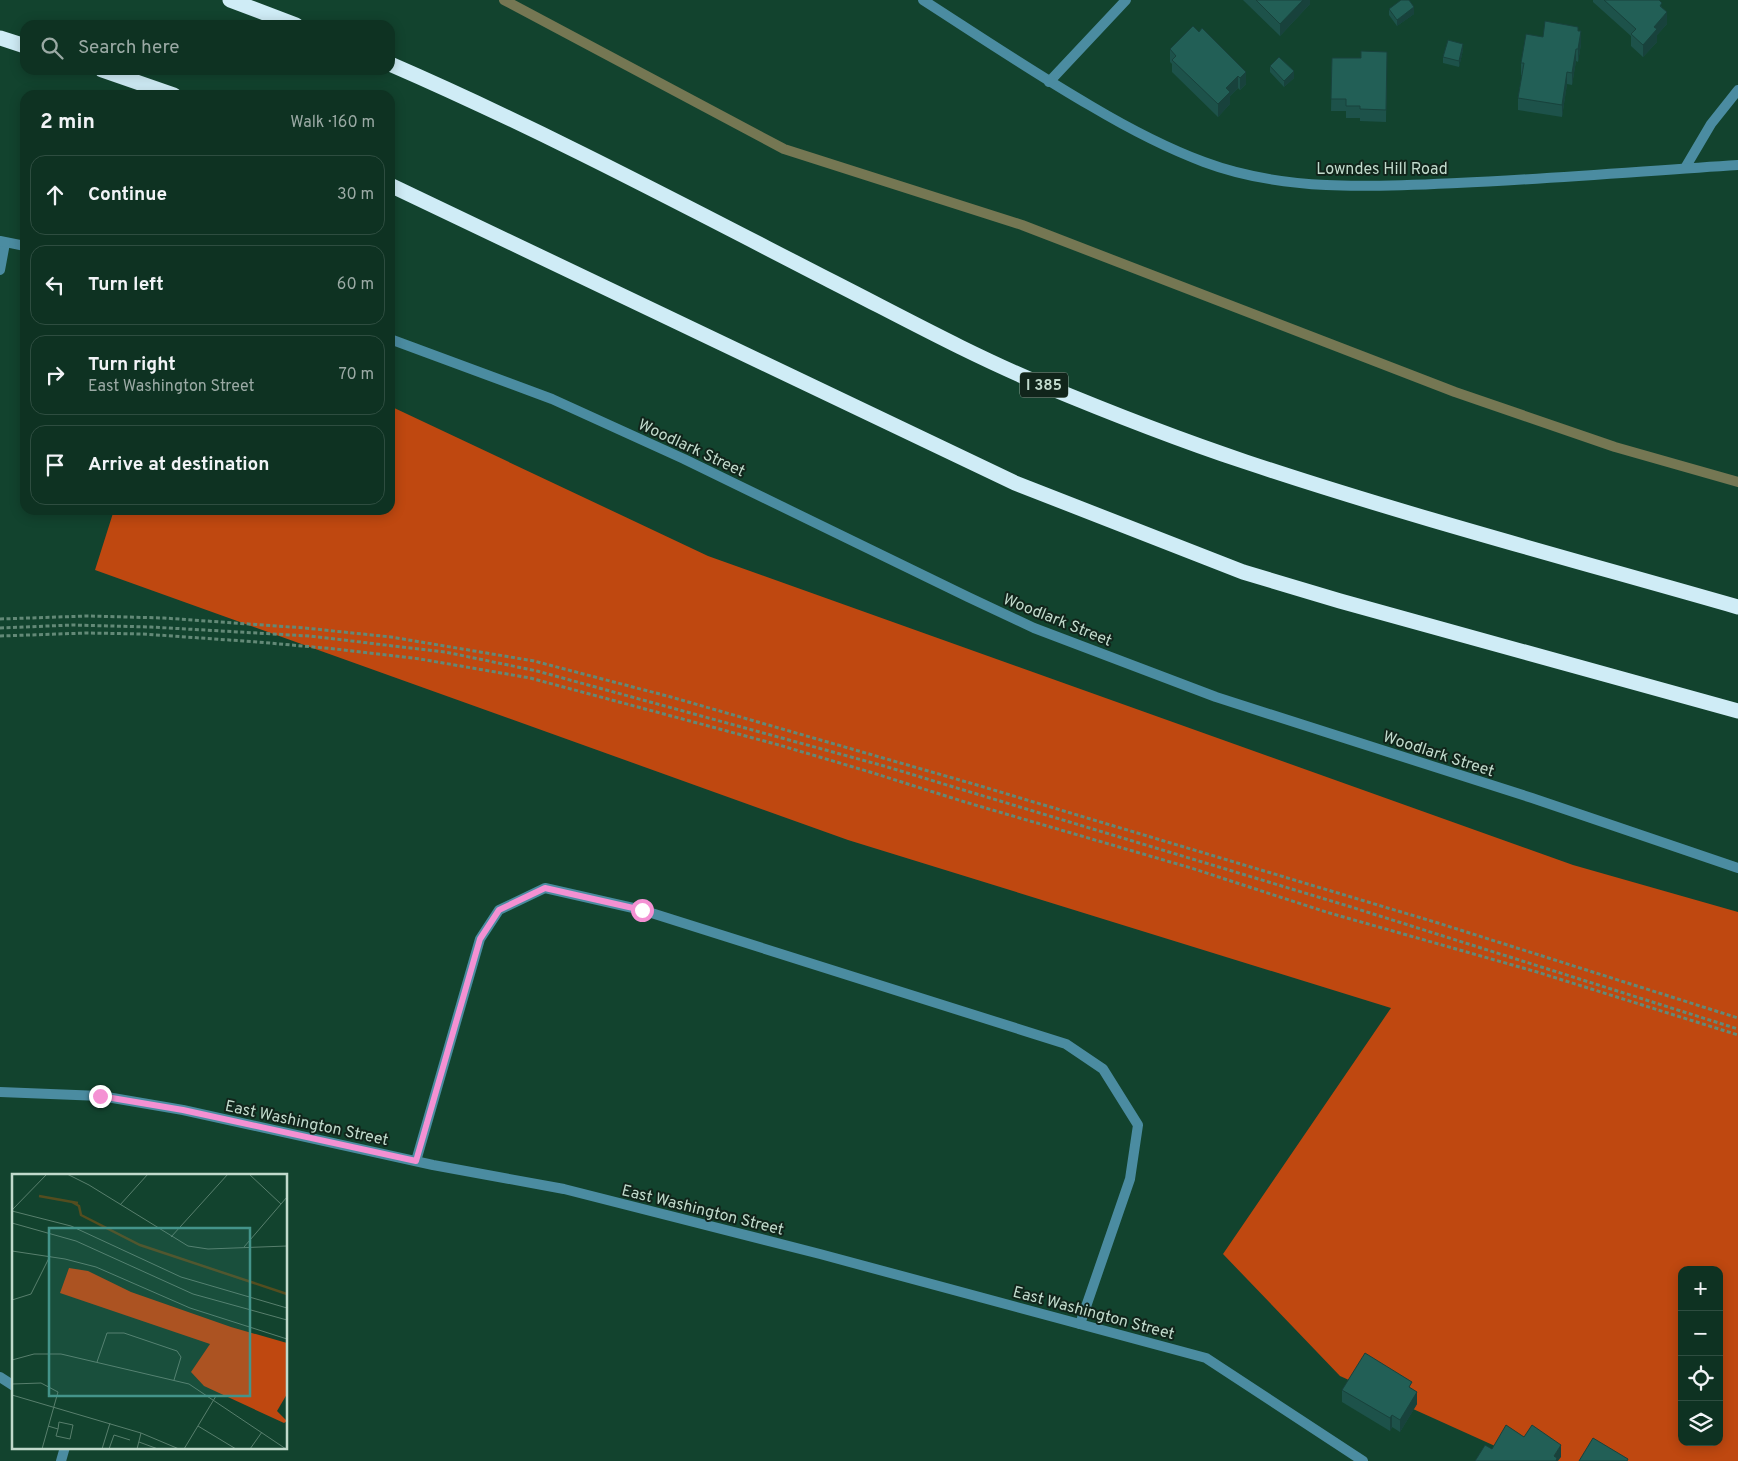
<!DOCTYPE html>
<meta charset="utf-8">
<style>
:root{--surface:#0e3222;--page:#1c3e2f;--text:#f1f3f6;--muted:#9baaa5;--line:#2e4d40}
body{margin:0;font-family:Overpass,sans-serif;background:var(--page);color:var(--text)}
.controls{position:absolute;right:15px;bottom:15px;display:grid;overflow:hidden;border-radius:10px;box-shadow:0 2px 12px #0003}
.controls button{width:45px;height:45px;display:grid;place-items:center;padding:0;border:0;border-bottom:1px solid var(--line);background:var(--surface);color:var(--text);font:25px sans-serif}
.stop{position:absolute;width:15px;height:15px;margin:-11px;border:4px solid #f491d3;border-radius:50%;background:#fff}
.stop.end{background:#f491d3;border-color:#fff;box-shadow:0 1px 5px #0008}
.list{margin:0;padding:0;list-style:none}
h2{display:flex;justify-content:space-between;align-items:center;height:65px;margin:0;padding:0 20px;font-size:21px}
h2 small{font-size:16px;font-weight:400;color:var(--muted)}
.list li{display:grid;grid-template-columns:32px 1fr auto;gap:15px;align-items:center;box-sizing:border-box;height:80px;margin:0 10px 10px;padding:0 10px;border:1px solid var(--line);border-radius:15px}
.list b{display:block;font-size:19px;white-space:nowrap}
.list p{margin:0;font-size:16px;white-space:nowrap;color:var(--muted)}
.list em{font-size:16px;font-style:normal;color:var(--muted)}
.icon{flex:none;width:28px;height:28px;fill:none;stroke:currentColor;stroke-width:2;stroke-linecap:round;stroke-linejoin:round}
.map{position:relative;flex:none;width:1738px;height:1461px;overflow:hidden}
.search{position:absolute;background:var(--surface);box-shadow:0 2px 12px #0003;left:20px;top:20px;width:375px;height:55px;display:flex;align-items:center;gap:12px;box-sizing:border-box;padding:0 18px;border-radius:15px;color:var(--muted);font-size:19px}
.panel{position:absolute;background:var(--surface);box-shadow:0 2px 12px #0003;left:20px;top:90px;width:375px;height:425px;border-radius:15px}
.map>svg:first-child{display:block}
.forest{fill:#bf4810;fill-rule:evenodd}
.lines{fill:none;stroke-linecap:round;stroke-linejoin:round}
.stream{stroke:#757753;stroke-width:10}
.path{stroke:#638977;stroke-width:3;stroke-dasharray:4 2.5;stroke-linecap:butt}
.service{stroke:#4b8ca1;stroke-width:10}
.minor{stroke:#4b8ca1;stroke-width:10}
.tertiary{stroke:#4b8ca1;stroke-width:10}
.motorway{stroke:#cfecf6;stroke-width:15}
.wall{fill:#1d524a}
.shaded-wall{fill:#18423c}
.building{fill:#225f56;stroke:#18423c}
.route{stroke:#f491d3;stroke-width:6}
.labels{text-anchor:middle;stroke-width:4;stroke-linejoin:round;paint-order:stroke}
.shield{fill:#11251b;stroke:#8ca497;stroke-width:1}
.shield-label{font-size:15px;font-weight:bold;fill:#c1dacc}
.street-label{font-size:16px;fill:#c1dacc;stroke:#11251b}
.inset-river{fill:none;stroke:#544d1f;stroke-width:2.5}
.inset-road{fill:none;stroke:#587f6d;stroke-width:1}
.view{fill:#44948a;fill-opacity:0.15;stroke:#44948a;stroke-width:2.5}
.inset-edge{fill:none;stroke:#c1dacc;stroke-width:2.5}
</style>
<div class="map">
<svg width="1738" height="1461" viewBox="0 0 1738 1461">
<rect width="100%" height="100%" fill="#12432e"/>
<path class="forest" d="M 390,406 L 708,556 L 1573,865 L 1738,912 L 1738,1461 L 1528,1461 L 1340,1376 L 1223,1254 L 1391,1008 L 848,840 L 95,570 L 114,510 L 390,510 ZM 1682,1270 L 1719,1270 L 1719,1442 L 1682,1442 Z"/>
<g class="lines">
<polyline class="stream" points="504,0 784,149 1022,225 1455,392 1615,447 1738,482"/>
<g class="path">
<polyline points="0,619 88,616 164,618 305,628 391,637 534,661 671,697 977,785 1438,923 1738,1018"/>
<polyline points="0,628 72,625 151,627 309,636 445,652 537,671 884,766 1348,906 1738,1029"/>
<polyline points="0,636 87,633 143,634 258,642 336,649 420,659 530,678 779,745 870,772 965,802 1191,868 1326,912 1537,972 1738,1035"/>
</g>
<g class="service">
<polyline points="0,270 5,243"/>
<polyline points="416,1161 480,939 499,910 545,888 642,910 1066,1044 1103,1069 1138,1125 1130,1179 1080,1324"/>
<polyline points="0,1377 14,1386"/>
<polyline points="61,1461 65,1447"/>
</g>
<g class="minor">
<polyline points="1049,82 1126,0"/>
<polyline points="1685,168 1711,124 1738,90"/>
<polyline points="0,241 25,246"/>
<polyline points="390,339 552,399 684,459 968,597 1034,628 1216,697 1532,798 1738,868"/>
<polyline points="0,1092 101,1096 183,1110 433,1165 564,1189 820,1254 1206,1358 1363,1461"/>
</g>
<path class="tertiary" d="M 923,0 C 979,36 1034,73 1091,106 C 1128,128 1164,147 1204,162 C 1284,192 1373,187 1457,183 C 1551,179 1644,171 1738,165"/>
<g class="motorway">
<polyline points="230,0 296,25"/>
<polyline points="0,38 25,46"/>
<path d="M 390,64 C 540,129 685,206 831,281 C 900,316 969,354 1041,384 C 1108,412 1177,439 1246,462 C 1408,516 1574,560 1738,607"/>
<polyline points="102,70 174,95"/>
<polyline points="390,185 1015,483 1243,572 1340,601 1738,711"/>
</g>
</g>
<g class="wall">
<polygon points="1243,0 1310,0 1310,4 1280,36"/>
<polygon points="1593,0 1659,0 1662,8 1667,24 1657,35 1657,42 1643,57 1631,46 1631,36 1593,2"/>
<polygon points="1389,9 1414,14 1397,26 1389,15"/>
<polygon points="1578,31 1581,44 1578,62 1576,61 1572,85 1567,84 1562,117 1518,110 1518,98 1522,75 1521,75 1521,63 1543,37"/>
<polygon points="1199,32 1246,84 1240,90 1238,88 1230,96 1230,104 1218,117 1172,72 1172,64 1170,62 1170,49"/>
<polygon points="1463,50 1459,67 1443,63 1443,57"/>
<polygon points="1387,52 1386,122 1360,121 1360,118 1346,118 1346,111 1331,111 1332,58 1361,58"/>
<polygon points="1270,66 1294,78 1284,87 1270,72"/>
<polygon points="1412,1389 1417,1404 1400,1432 1392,1427 1390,1431 1342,1402 1342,1390"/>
</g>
<g class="shaded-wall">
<polygon points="1303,0 1310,0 1310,4 1280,36 1280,24"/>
<polygon points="1414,7 1414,14 1397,26 1397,20"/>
<polygon points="1667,12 1667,24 1657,35 1657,42 1643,57 1643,45 1654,27"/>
<polygon points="1581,31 1581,44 1578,62 1578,49"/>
<polygon points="1463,44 1463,50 1459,67 1459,61"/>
<polygon points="1576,49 1576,61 1572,85 1572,73"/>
<polygon points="1294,71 1294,78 1284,87 1284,81"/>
<polygon points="1246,72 1246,84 1240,90 1240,78"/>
<polygon points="1567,72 1567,84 1562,117 1562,105"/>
<polygon points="1238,76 1238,88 1230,96 1230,104 1218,117 1218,104 1226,88"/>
<polygon points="1417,1392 1417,1404 1400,1432 1400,1420"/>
<polygon points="1392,1415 1392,1427 1390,1431 1390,1418"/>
<polygon points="1561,1445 1561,1457 1558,1461 1554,1461 1554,1456"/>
</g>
<g class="building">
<polygon points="1256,0 1303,0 1280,24"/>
<polygon points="1401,0 1409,0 1414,7 1397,20 1389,9"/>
<polygon points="1604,0 1659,0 1662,3 1660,6 1667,12 1654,27 1657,29 1643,45 1631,34 1636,29"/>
<polygon points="1545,21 1578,27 1578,31 1581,31 1578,49 1576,49 1572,73 1567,72 1562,105 1518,98 1524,63 1521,63 1526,34 1543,37"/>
<polygon points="1193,26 1199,32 1202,28 1246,72 1240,78 1238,76 1226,88 1230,92 1218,104 1172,60 1176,56 1170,49"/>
<polygon points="1448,40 1463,44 1459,61 1443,57"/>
<polygon points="1361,51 1387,52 1386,110 1360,109 1360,106 1346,106 1346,99 1331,99 1332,58 1361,58"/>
<polygon points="1279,57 1294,71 1284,81 1270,66"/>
<polygon points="1365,1353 1412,1382 1409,1387 1417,1392 1400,1420 1392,1415 1390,1418 1342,1390"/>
<polygon points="1506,1425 1524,1437 1532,1425 1561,1445 1554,1456 1557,1458 1556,1461 1475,1461 1485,1445 1492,1449"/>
<polygon points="1593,1438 1628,1459 1627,1461 1579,1461"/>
</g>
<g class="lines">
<polyline class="route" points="100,1096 183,1110 416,1161 480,939 499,910 545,888 642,910"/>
</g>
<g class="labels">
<rect class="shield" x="1020" y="372.5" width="48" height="25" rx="4"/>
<g class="shield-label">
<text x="1044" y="390">I 385</text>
</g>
<g class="street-label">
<text x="1382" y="174">Lowndes Hill Road</text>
<text transform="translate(692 447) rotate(25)" y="6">Woodlark Street</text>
<text transform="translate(1058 619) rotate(22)" y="6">Woodlark Street</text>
<text transform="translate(1439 753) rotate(18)" y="6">Woodlark Street</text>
<text transform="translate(307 1122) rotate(12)" y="6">East Washington Street</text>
<text transform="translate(703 1209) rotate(14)" y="6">East Washington Street</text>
<text transform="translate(1094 1312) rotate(15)" y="6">East Washington Street</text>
</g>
</g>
<g transform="translate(12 1174)">
<rect width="275" height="275" fill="#12432e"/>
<path d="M 57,94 L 76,97 L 119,118 L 219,153 L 275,169 L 275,220 L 265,237 L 275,247 L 272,249 L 192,212 L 179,198 L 198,170 L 48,119 Z" fill="#bf4810"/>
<path class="inset-river" d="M 27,22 L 66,29M 60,28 L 67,32 L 69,41 L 128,71 L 275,120"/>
<path class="inset-road" d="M 55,0 L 77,11 L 176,72 L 196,75 L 275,72M 237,0 L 269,30M 108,31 L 136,0M 0,36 L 35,0M 0,37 L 59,52 L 169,103 L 275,134M 0,49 L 64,67 L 181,120 L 275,146M 159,63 L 216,0M 232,73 L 275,23M 0,77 L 53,85 L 84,93 L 178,134 L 275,165M 0,126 L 19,120 L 38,82M 0,186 L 22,180 L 49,180 L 177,210 L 274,275M 85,188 L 95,159 L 112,159 L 165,177 L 169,183 L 162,206M 0,210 L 29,209 L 46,218 L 30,275M 0,221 L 129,259 L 167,275M 36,252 L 46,255 L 44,262 L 58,265 L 61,251 L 47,248 L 46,255M 186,252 L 224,275M 127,268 L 146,275M 90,275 L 98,249M 97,275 L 102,261 L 118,266M 125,275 L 129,259M 172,275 L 204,222M 238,275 L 250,258"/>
<path class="view" d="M 37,54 L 238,54 L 238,222 L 37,222 Z"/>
<rect width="275" height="275" class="inset-edge"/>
</g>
</svg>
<div class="controls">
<button>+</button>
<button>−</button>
<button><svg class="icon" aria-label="locate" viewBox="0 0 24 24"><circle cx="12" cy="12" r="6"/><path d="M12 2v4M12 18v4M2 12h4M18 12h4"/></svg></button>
<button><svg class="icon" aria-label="layers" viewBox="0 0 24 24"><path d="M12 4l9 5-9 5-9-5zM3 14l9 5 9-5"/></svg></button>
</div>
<div class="stop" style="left:642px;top:910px"></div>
<div class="stop end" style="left:100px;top:1096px"></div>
<div class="search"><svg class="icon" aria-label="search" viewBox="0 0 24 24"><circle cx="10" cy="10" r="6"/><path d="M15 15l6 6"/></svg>Search here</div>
<section class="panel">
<h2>2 min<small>Walk · 160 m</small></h2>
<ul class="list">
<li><svg class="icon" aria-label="ahead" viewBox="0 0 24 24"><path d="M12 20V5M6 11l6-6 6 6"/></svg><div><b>Continue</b></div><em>30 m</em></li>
<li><svg class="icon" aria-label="left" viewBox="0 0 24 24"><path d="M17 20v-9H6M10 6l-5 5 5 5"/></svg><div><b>Turn left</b></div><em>60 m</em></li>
<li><svg class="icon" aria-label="right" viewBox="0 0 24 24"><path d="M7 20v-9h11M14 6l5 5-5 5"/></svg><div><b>Turn right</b><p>East Washington Street</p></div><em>70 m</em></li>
<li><svg class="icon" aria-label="arrive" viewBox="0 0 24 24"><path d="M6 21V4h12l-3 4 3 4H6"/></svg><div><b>Arrive at destination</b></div></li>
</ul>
</section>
</div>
